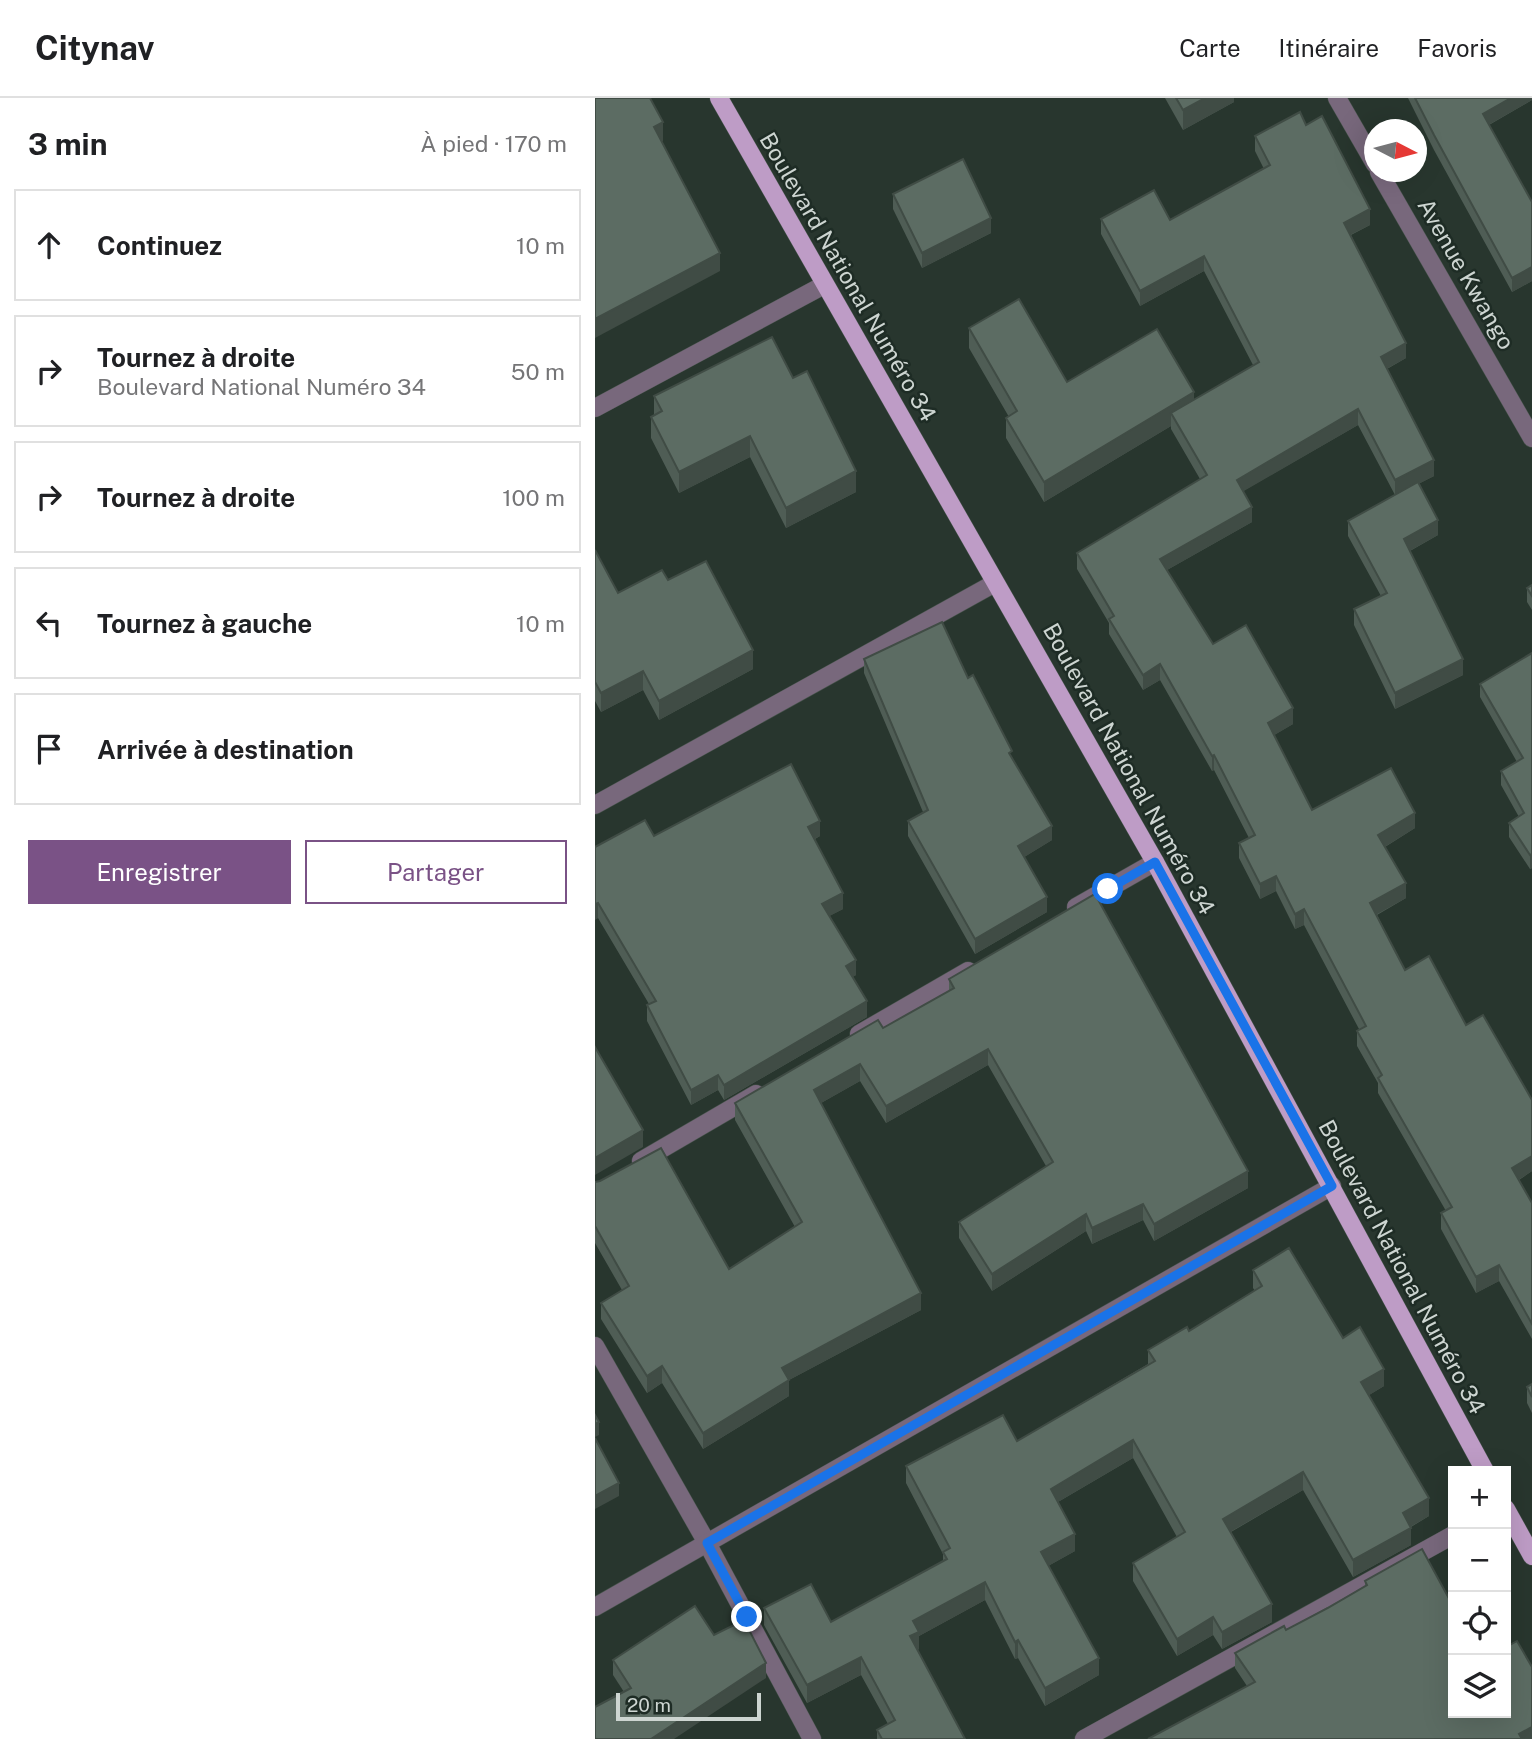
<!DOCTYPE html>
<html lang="fr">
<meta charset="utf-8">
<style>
:root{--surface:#fff;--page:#f2f2f2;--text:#202124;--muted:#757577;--line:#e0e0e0;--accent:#7a5286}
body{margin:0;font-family:"Public Sans",sans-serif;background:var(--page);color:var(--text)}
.controls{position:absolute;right:21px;bottom:21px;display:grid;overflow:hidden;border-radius:0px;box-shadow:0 7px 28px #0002}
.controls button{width:63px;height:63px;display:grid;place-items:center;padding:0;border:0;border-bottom:2px solid var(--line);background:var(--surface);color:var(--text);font:35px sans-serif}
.compass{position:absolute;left:769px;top:21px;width:63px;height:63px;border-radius:50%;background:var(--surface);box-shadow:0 7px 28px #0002;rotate:96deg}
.scale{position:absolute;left:21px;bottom:18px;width:145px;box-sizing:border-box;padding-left:7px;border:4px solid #cdd5d1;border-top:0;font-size:19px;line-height:24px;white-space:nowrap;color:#cdd5d1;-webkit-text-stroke:5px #1e2c25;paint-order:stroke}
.stop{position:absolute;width:21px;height:21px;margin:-16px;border:5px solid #1a73e8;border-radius:50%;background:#fff}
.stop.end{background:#1a73e8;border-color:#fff;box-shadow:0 2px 7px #0008}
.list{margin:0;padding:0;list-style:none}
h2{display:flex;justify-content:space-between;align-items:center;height:91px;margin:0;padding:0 28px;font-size:30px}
h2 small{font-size:23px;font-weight:400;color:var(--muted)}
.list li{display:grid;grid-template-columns:46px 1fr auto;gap:21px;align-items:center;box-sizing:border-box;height:112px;margin:0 14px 14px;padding:0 14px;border:2px solid var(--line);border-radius:0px}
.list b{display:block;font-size:26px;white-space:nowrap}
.list p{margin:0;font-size:23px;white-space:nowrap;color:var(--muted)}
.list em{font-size:23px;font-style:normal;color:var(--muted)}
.actions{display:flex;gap:14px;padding:21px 28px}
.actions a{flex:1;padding:16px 0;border:2px solid var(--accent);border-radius:0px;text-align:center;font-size:24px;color:var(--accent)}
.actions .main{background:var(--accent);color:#fff}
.icon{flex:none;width:38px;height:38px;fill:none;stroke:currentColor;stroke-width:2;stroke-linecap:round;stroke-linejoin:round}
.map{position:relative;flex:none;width:937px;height:1641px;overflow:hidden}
header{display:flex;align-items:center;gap:42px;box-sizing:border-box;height:98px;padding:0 35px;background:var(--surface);border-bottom:2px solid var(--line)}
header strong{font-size:33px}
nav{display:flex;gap:38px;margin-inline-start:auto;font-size:24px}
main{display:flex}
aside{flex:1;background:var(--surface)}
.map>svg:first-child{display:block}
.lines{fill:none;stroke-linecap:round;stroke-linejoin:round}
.minor-casing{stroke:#46534b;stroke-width:19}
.major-casing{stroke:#46534b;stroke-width:19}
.minor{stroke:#78687c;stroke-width:18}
.major{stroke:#be9cc6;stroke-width:18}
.wall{fill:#4f5d55}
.shaded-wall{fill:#404c45}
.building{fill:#5c6c63;stroke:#404c45;stroke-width:2}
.route{stroke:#1a73e8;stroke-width:9}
.labels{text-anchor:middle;stroke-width:5;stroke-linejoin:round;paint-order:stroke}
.street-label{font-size:23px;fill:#cdd5d1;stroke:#1e2c25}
</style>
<header>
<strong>Citynav</strong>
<nav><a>Carte</a><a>Itinéraire</a><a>Favoris</a></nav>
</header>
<main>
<aside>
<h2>3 min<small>À pied · 170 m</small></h2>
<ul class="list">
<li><svg class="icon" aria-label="ahead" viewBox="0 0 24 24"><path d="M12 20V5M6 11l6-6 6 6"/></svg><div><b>Continuez</b></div><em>10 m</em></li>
<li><svg class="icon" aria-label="right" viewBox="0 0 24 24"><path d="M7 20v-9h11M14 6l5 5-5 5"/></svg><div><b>Tournez à droite</b><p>Boulevard National Numéro 34</p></div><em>50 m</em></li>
<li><svg class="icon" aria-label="right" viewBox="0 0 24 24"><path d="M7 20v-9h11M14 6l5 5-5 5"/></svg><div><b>Tournez à droite</b></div><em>100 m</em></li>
<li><svg class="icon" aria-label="left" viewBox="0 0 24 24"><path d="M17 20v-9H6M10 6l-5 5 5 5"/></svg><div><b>Tournez à gauche</b></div><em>10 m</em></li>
<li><svg class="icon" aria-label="arrive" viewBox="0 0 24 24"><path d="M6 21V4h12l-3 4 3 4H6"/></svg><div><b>Arrivée à destination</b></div></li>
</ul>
<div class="actions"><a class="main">Enregistrer</a><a>Partager</a></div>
</aside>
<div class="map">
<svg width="937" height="1641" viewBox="0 0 937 1641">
<rect width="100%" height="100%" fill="#28362e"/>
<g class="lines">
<defs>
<g id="minor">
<polyline points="742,0 780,66"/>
<polyline points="784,74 937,340"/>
<polyline points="0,310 229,187"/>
<polyline points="0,707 400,485"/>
<polyline points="481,809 560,764"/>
<polyline points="264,936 373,873"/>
<polyline points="46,1063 161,996"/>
<polyline points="0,1248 112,1445 217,1641"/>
<polyline points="0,1509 737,1088"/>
<polyline points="489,1641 858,1437"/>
</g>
<g id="major">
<polyline points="124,0 560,764 890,1373"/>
<polyline points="911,1411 937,1458"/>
</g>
</defs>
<use href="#minor" class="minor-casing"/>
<use href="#major" class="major-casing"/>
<use href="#minor" class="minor"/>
<use href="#major" class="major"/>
</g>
<g class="wall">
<polygon points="570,0 639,0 639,4 588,32"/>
<polygon points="813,0 937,0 937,2 894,27 937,104 937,183 917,194 839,52"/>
<polygon points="711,27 775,127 756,137 811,260 792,271 839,378 823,386 843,437 815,453 868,577 800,611 759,527 759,511 786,498 753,438 753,423 800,397 763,327 648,393 657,424 572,472 618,546 698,626 679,637 717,712 820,730 790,749 811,800 782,817 810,872 871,927 937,1002 937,1073 924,1082 937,1105 937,1241 904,1183 881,1195 846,1131 846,1115 851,1113 783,995 783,985 762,948 762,933 764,931 709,827 700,831 681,793 665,801 644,760 644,745 654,740 619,672 617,673 565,582 548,592 514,536 514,525 482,471 482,455 605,381 576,331 576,328 449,404 411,340 411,320 414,319 374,250 374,230 472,284 599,302 658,267 609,173 545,208 506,136 506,121 575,122 669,71 660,53 660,38"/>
<polygon points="298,96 396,135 327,170 298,111"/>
<polygon points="198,280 261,394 191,430 155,359 84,395 56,340 56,319 59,317 59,298"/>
<polygon points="0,452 23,495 73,482 158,571 64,622 48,592 6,614 0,603"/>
<polygon points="937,487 937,512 932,504 932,490"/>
<polygon points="937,555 937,770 935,771 914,739 914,725 924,719 906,687 906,673 922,664 885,599 885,586"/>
<polygon points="269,561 373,580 417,660 457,742 429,759 452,814 380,856 313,738 313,723 328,714 269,575"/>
<polygon points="59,738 225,738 220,741 248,811 234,818 261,877 257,879 272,919 129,1002 123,992 96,1007 52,923 52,907 54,906 3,820 0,821 0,749"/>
<polygon points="354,881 653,1090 559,1143 548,1122 497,1146 491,1133 397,1193 364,1140 364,1124 451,1068 393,967 291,1025 265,983 226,1005 326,1212 194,1282 194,1298 108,1351 67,1285 52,1295 6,1221 6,1205 27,1192 0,1145 0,1084 134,1171 200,1129 140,1022 140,1005 288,930 354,893"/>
<polygon points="658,1172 748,1240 789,1288 774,1297 834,1418 816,1429 816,1447 758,1479 708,1392 636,1434 677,1524 627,1551 618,1537 582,1558 538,1483 538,1465 582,1439 538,1360 463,1404 480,1453 453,1468 504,1577 450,1608 423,1560 420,1561 390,1502 324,1538 324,1551 322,1552 370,1641 282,1641 282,1632 293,1626 266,1577 212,1605 169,1527 169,1510 236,1524 348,1463 348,1456 311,1385 311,1368 422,1343 553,1266 553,1252 594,1233 660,1193 658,1190"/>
<polygon points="932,1289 937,1299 937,1315 932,1305"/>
<polygon points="770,1483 857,1506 913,1548 652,1588 640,1570 640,1555 691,1532 770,1488"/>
<polygon points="119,1537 171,1580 29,1594 18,1577 18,1562"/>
</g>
<g class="shaded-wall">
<polygon points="610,0 639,0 639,4 588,32 588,12"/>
<polygon points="916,0 937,0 937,2 888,30 888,16"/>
<polygon points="68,24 68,43 59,47 59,29"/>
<polygon points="775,111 775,127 749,140 749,125"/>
<polygon points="396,120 396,135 327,170 327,155"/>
<polygon points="125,155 125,173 0,240 0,221"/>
<polygon points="609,158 609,173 545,208 545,193"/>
<polygon points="937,169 937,183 917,194 917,180"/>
<polygon points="811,245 811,260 786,274 786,259"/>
<polygon points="599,294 599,314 576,315 576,328 449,404 449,384"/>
<polygon points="763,311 763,327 642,397 642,382"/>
<polygon points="155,338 155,359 84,395 84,374"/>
<polygon points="839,362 839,378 800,398 800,382"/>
<polygon points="261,373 261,394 191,430 191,410"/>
<polygon points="657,409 657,424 565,476 565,461"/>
<polygon points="843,422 843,437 809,456 809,441"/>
<polygon points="158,552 158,571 64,622 64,603"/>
<polygon points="868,561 868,577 800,611 800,595"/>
<polygon points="565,566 565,582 548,592 548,577"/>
<polygon points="48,573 48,592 6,614 6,595"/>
<polygon points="698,610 698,626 673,641 673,625"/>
<polygon points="619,657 619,672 617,673 617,658"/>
<polygon points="820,715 820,730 783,753 783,737"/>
<polygon points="225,723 225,738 213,744 213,729"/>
<polygon points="457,728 457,742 423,763 423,748"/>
<polygon points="937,756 937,770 935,771 935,757"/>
<polygon points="681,778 681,793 665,801 665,786"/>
<polygon points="811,785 811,800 775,820 775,805"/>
<polygon points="248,795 248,811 227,822 227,806"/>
<polygon points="452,799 452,814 380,856 380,841"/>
<polygon points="3,805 3,820 0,822 0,806"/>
<polygon points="709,811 709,827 700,831 700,816"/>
<polygon points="261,862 261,877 251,883 251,868"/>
<polygon points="272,903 272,919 129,1002 129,987"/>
<polygon points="393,951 393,967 291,1025 291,1008"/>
<polygon points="265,966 265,983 219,1009 219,992"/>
<polygon points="123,977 123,992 96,1007 96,992"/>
<polygon points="48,1032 48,1049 0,1077 0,1060"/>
<polygon points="937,1058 937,1073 917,1086 917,1070"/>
<polygon points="653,1073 653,1090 559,1143 559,1126"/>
<polygon points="548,1106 548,1122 497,1146 497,1130"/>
<polygon points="491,1116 491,1133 397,1193 397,1176"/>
<polygon points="904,1167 904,1183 881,1195 881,1179"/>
<polygon points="326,1195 326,1212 194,1282 194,1298 108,1351 108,1335 187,1270"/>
<polygon points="67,1268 67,1285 52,1295 52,1278"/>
<polygon points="789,1271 789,1288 766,1302 766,1284"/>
<polygon points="4,1324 4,1337 0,1339 0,1326"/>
<polygon points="538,1342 538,1360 456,1408 456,1391"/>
<polygon points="708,1374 708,1392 628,1438 628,1421"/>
<polygon points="24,1385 24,1398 0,1411 0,1398"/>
<polygon points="834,1400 834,1418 808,1433 808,1415"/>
<polygon points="816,1430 816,1447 758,1479 758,1462"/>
<polygon points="480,1436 480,1453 446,1472 446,1454"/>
<polygon points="390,1484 390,1502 324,1538 324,1551 315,1556 315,1538 318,1523"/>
<polygon points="677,1506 677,1524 627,1551 627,1534"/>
<polygon points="618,1519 618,1537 582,1558 582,1541"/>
<polygon points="423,1542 423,1560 420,1561 420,1544"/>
<polygon points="266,1559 266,1577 212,1605 212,1587"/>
<polygon points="504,1560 504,1577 450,1608 450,1590"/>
<polygon points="171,1565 171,1580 79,1641 56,1641"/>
<polygon points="937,1629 937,1641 924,1641 924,1636"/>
</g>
<g class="building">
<polygon points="0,0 55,0 68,24 59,29 125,155 0,221"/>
<polygon points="581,0 610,0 588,12"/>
<polygon points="820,0 916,0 888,16 937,104 937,169 917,180 839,37"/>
<polygon points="705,14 711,27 727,18 775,111 749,125 811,245 786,259 839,362 800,382 763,311 642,382 657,409 565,461 618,546 651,527 698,610 673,625 717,712 796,670 820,715 783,737 811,785 775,805 810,872 834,858 871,927 888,917 937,1002 937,1058 917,1070 937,1105 937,1226 904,1167 881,1179 846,1115 857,1109 783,980 787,977 762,933 771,928 709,811 700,816 681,778 665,786 644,745 660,737 619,657 617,658 565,566 548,577 514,521 519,518 482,455 612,377 576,315 664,264 609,158 545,193 506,121 559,92 575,122 675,67 660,38"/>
<polygon points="368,61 396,120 327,155 298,96"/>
<polygon points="424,201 472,284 562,231 599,294 449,384 411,320 422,313 374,230"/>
<polygon points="177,239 198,280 212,273 261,373 191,410 155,338 84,374 56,319 67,313 59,298"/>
<polygon points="823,384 843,422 809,441 868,561 800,595 759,511 792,495 753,423"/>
<polygon points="0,452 23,495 67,472 73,482 111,463 158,552 64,603 48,573 6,595 0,584"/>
<polygon points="937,487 937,498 932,490"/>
<polygon points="347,524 373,580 378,577 417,653 414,655 457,728 423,748 452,799 380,841 313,723 333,712 269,561"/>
<polygon points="937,555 937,756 935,757 914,725 929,715 906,673 928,660 885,586"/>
<polygon points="196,666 225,723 213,729 248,795 227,806 261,862 251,868 272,903 129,987 123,977 96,992 52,907 61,903 3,805 0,806 0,749 50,722 59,738"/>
<polygon points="500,796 653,1073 559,1126 548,1106 497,1130 491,1116 397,1176 364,1124 458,1064 393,951 291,1008 265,966 219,992 326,1195 187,1270 194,1282 108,1335 67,1268 52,1278 6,1205 34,1188 0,1128 0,1084 5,1083 66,1050 134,1171 207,1124 140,1005 283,922 288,930 359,890 354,881"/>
<polygon points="0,949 48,1032 0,1060"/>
<polygon points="694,1150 748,1240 765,1229 789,1271 766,1284 834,1400 808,1415 816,1430 758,1462 708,1374 628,1421 677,1506 627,1534 618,1519 582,1541 538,1465 590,1434 538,1342 456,1391 480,1436 446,1454 504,1560 450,1590 423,1542 420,1544 390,1484 318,1523 324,1534 315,1538 370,1641 287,1641 282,1632 300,1622 266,1559 212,1587 169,1510 216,1486 236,1524 352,1461 348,1454 355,1450 311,1368 408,1317 422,1343 560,1263 553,1252 592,1229 594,1233 667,1188 658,1172"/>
<polygon points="937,1286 937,1299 932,1289"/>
<polygon points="0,1317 4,1324 0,1326"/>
<polygon points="0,1340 24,1385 0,1398"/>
<polygon points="827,1451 857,1506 858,1506 858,1615 911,1615 911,1545 913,1548 922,1543 937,1569 937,1629 924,1636 927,1641 553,1641 660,1584 640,1555 689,1528 691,1532 733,1510 772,1487 770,1483"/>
<polygon points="100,1508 119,1537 149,1522 171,1565 56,1641 0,1641 0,1609 36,1590 18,1562"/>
</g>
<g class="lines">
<polyline class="route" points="152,1519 112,1445 737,1088 560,764 513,791"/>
</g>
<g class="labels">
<g class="street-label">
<text transform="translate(871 176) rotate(60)" y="8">Avenue Kwango</text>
<text transform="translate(253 179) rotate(60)" y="8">Boulevard National Numéro 34</text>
<text transform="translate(534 671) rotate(61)" y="8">Boulevard National Numéro 34</text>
<text transform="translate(807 1169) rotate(62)" y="8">Boulevard National Numéro 34</text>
</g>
</g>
</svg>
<div class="controls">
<button>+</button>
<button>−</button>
<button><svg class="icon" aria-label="locate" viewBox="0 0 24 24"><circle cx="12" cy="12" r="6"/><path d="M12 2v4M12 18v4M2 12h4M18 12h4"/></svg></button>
<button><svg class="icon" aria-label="layers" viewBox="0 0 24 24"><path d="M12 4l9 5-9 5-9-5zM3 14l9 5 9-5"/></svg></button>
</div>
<svg class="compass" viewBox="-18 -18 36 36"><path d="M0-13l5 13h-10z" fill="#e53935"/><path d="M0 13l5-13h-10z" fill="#757577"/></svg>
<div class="scale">20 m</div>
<div class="stop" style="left:513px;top:791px"></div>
<div class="stop end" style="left:152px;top:1519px"></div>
</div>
</main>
